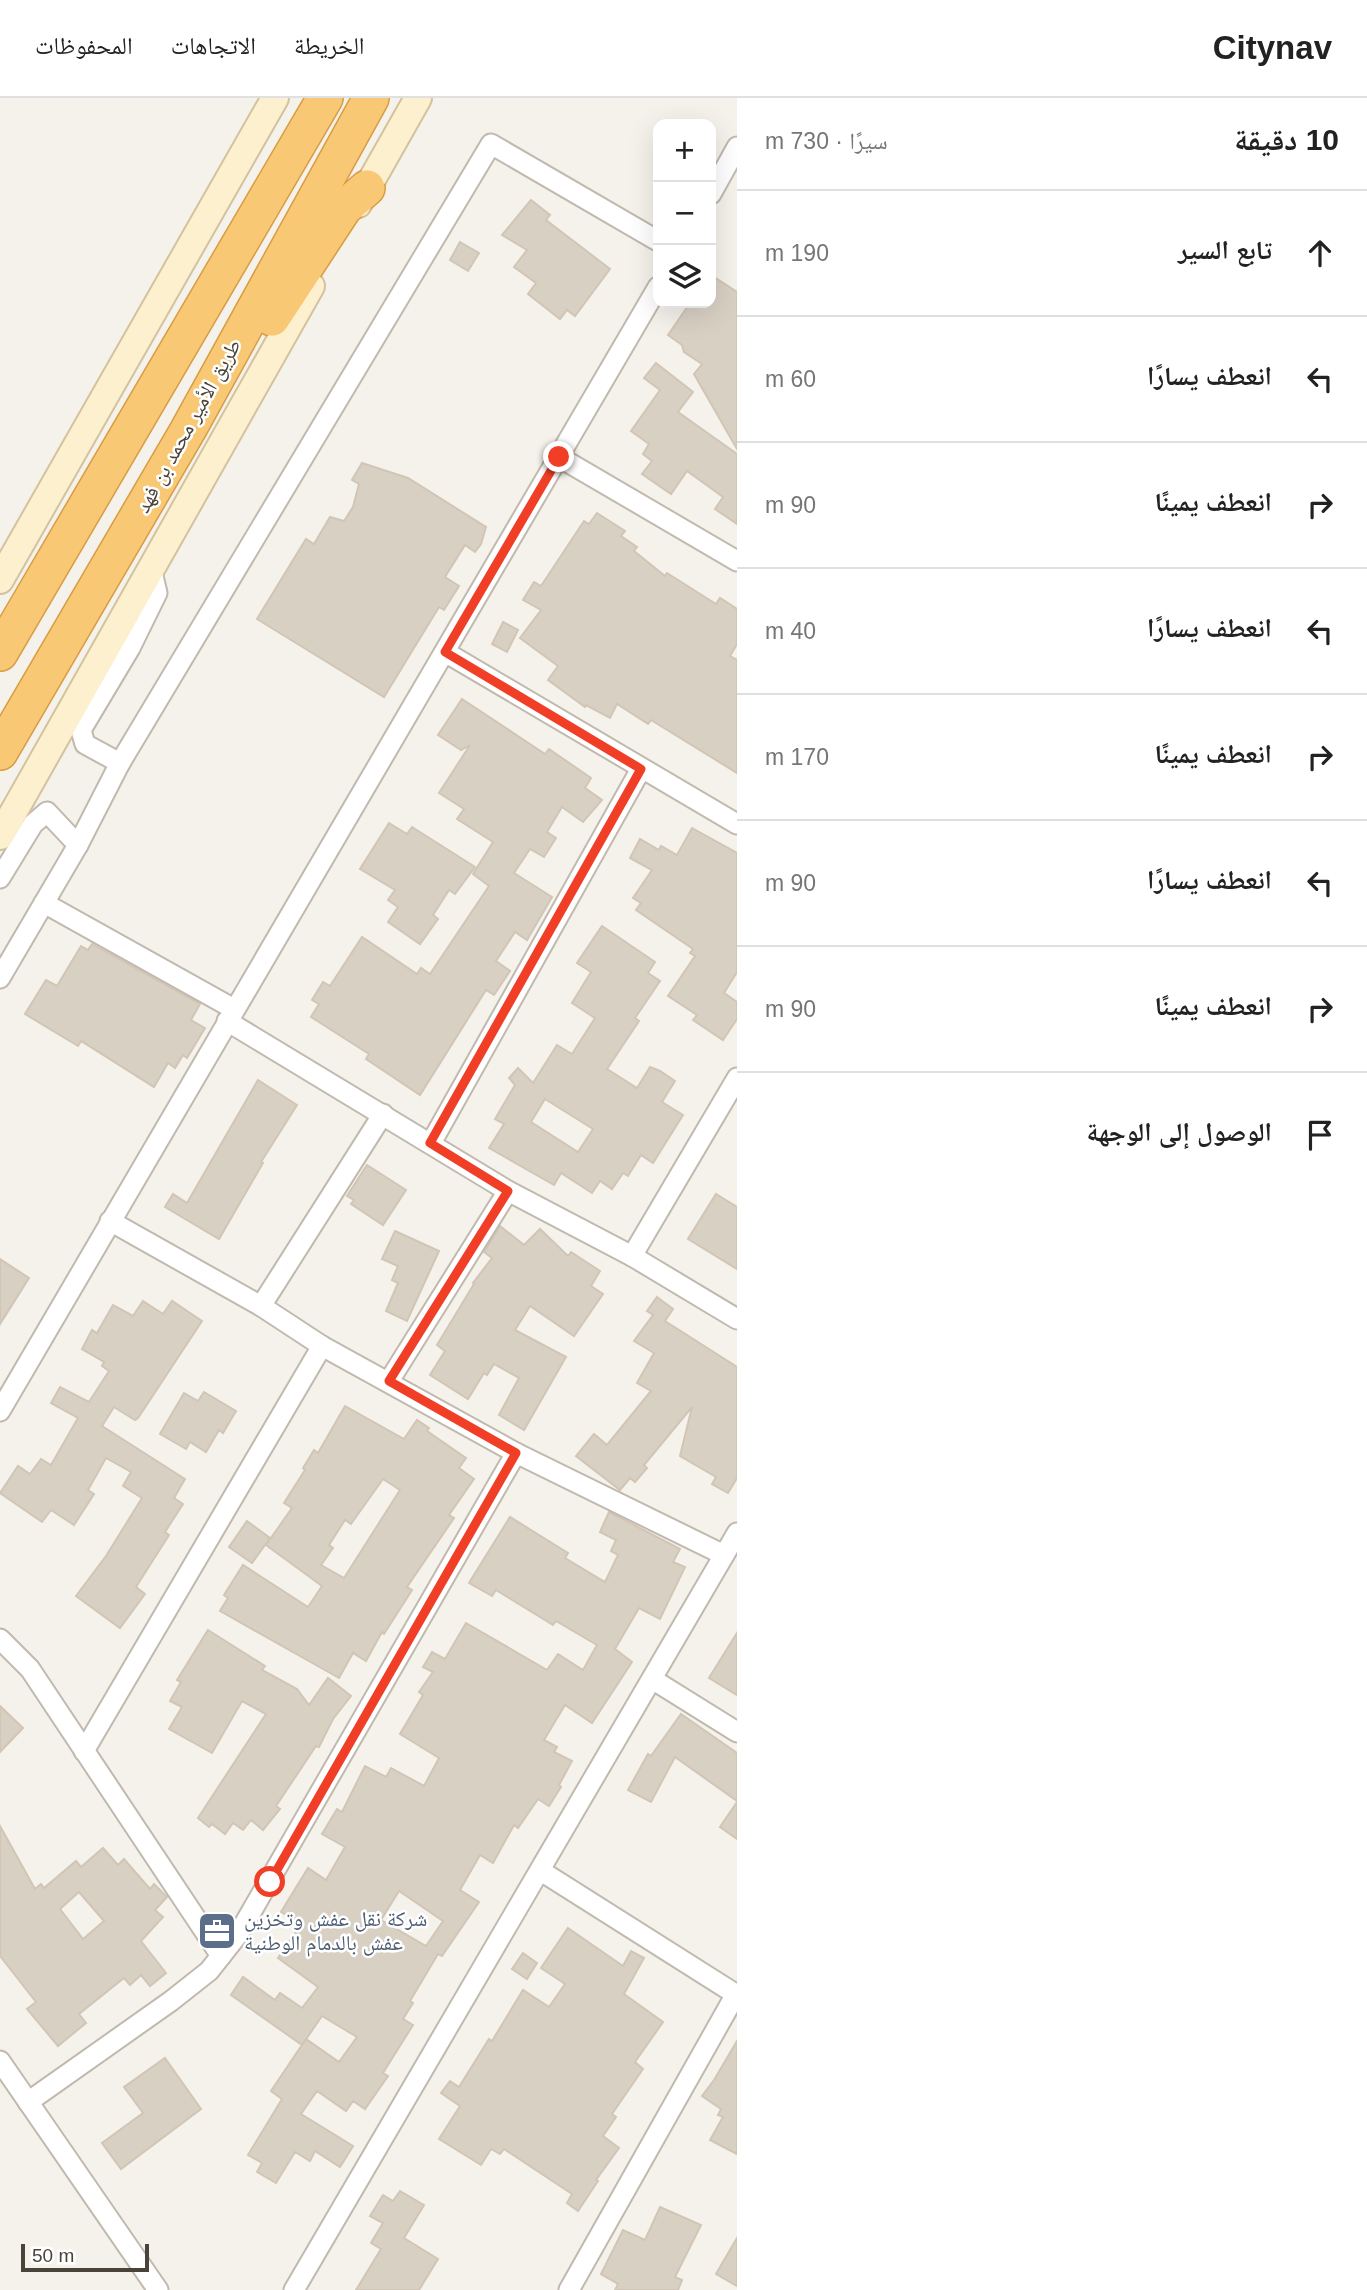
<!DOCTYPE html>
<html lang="ar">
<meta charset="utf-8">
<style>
:root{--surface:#fff;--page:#f6f6f6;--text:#222;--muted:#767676;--line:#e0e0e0}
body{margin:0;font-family:Helvetica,"Noto Naskh Arabic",sans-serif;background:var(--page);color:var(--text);direction:rtl}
.controls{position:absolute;right:21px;top:21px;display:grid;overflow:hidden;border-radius:14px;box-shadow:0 7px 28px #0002}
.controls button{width:63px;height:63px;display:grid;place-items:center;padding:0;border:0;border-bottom:2px solid var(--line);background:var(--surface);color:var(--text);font:35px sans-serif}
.scale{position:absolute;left:21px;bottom:18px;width:128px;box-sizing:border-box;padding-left:7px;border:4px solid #494339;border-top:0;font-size:19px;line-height:24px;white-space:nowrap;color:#494339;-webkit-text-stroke:5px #fff;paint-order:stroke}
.stop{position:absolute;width:21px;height:21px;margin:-16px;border:5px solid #f13f27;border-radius:50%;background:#fff}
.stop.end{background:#f13f27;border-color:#fff;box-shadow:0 2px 7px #0008}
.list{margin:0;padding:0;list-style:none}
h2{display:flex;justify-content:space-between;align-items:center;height:91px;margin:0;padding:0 28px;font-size:30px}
h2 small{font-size:23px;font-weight:400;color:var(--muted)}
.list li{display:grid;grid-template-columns:46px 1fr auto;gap:21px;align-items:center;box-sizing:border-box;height:126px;padding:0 28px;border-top:2px solid var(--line)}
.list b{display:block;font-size:26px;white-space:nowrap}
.list em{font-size:23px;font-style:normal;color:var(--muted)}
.icon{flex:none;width:38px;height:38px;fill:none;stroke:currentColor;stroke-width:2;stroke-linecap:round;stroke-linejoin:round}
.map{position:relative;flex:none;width:737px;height:2192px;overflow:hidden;direction:ltr}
header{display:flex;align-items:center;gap:42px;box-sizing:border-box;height:98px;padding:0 35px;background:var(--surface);border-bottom:2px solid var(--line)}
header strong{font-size:33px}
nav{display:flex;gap:38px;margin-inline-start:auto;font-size:24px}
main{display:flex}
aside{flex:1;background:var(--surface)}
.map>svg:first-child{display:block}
.building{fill:#d9d0c4;stroke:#d1c5b5;stroke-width:2;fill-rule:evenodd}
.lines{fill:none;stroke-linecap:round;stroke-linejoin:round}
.minor-casing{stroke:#c1b9ae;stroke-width:23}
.secondary-casing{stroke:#d3c39d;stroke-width:30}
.motorway-casing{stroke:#d89c43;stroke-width:38}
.minor{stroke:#fff;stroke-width:19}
.secondary{stroke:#fcf0ce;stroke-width:26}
.motorway{stroke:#f8c874;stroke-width:35}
.route{stroke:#f13f27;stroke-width:9}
.labels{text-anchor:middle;stroke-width:5;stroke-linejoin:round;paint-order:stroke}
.street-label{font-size:21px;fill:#494339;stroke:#fff}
.service-label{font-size:21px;fill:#4e5e75;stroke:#fff;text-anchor:start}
</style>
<header>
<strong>Citynav</strong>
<nav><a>الخريطة</a><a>الاتجاهات</a><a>المحفوظات</a></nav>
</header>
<main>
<aside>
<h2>10 دقيقة<small>سيرًا · 730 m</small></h2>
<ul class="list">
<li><svg class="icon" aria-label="ahead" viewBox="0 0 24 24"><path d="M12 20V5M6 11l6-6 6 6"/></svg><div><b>تابع السير</b></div><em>190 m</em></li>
<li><svg class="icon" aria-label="left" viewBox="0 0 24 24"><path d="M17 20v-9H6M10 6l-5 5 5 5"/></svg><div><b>انعطف يسارًا</b></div><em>60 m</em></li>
<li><svg class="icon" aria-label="right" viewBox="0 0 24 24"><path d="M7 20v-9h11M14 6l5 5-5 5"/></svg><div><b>انعطف يمينًا</b></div><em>90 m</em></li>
<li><svg class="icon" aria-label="left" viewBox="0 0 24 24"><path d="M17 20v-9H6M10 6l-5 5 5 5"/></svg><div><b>انعطف يسارًا</b></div><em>40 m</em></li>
<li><svg class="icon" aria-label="right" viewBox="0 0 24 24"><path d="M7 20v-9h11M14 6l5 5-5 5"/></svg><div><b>انعطف يمينًا</b></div><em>170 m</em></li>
<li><svg class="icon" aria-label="left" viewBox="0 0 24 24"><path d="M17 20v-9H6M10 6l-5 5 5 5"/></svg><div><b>انعطف يسارًا</b></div><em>90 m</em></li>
<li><svg class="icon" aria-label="right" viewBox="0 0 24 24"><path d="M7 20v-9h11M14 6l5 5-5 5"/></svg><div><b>انعطف يمينًا</b></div><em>90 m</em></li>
<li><svg class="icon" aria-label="arrive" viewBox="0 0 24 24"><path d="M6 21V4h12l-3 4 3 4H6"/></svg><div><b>الوصول إلى الوجهة</b></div></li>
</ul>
</aside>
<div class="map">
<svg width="737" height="2192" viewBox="0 0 737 2192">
<rect width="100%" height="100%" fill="#f5f2ec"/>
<g class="building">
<polygon points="531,102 550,117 546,122 610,171 575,218 567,212 560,221 528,196 536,185 514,169 527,152 502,137"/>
<polygon points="460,144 479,155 468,173 450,162"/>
<polygon points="711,177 737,194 737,351 694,276 702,266 684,254 682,247 668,237 690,205 711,205"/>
<polygon points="656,265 693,294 678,314 737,356 737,426 715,411 723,399 687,373 671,396 642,376 652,363 643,356 649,346 631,333 660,292 644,280"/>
<polygon points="362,365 408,380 486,429 481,446 475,454 465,447 445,479 459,488 444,512 439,509 384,599 257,521 306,441 314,446 330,419 344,423 353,409 359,386 352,382"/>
<polygon points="597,415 625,433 621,438 637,449 634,453 665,478 667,475 716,506 720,500 737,511 737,546 730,558 737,562 737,675 651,622 648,626 617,606 610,620 586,607 585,609 548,582 558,568 520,540 541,512 523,502 534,484 541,488 584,423 589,426"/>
<polygon points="503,524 518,532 507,554 492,546"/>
<polygon points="462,601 545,656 549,651 591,680 585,690 602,702 583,724 562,709 547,734 556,740 544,759 530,751 514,775 552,799 527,842 515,834 496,863 510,873 494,897 486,892 420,997 366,961 369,956 311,919 319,906 312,902 323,884 330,888 362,839 417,876 421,870 430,876 489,788 473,776 493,744 457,721 464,711 439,695 470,647 461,652 438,637"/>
<polygon points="389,725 407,736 412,729 475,769 455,796 449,792 433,817 438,821 420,846 388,824 398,809 388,802 395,792 360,771"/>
<polygon points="692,730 737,755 737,874 724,895 737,904 737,921 723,942 693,922 697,917 668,898 695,858 690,855 693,851 636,812 641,805 633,800 652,772 630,760 640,741 659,752 661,748 677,757"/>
<path d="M 602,828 L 655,864 L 648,875 L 660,883 L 635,920 L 639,923 L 607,971 L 637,990 L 650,969 L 660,973 L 675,983 L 662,1004 L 683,1017 L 653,1065 L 641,1057 L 628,1078 L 623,1075 L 612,1091 L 600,1083 L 592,1095 L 561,1075 L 554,1087 L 489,1050 L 504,1026 L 495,1021 L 515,987 L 509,980 L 518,970 L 533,985 L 557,947 L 572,956 L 595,920 L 572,905 L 591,874 L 577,865 ZM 545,1001 L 593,1031 L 578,1054 L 531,1024 Z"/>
<polygon points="92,846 200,906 191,922 205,930 187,960 183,957 175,970 168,965 154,989 81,943 78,948 25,916 46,882 57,888 81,848 88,852"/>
<polygon points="258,982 297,1007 261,1064 263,1065 219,1141 165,1109 173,1096 187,1105"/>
<polygon points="367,1067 406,1092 383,1127 351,1106 354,1102 347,1098"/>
<polygon points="716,1096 737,1109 737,1171 688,1141"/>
<polygon points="500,1128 524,1147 540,1131 568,1158 571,1154 600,1173 591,1188 603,1196 574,1238 530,1208 515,1232 566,1259 524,1332 499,1317 519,1280 494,1266 487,1277 484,1275 468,1301 430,1277 445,1253 437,1247 474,1186 473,1185 492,1160 484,1154"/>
<polygon points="395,1133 439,1153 407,1223 386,1213 398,1185 392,1182 398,1168 382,1161"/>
<polygon points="0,1161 29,1180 0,1226"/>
<polygon points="657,1199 673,1211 665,1223 737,1269 737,1380 728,1395 712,1386 716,1379 680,1358 692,1309 644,1367 647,1370 635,1384 630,1380 620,1392 576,1358 594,1336 607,1347 651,1293 637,1285 654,1255 634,1243 653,1217 647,1213"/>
<polygon points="143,1203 163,1216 172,1203 202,1223 138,1320 135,1322 114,1309 102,1328 185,1381 174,1400 183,1406 165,1434 169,1437 136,1489 145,1496 120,1530 76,1498 106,1458 142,1400 123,1388 131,1374 106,1360 88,1392 94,1396 74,1427 51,1412 42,1424 0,1395 18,1368 30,1376 41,1361 51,1367 78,1320 51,1305 60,1289 89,1304 109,1273 102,1268 104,1264 82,1251 92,1232 97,1235 113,1207 133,1218"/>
<polygon points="204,1294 236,1313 223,1335 219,1332 206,1354 190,1344 186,1351 160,1336 184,1295 198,1303"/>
<path d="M 345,1308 L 404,1341 L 417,1322 L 429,1330 L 427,1333 L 466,1360 L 459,1370 L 474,1381 L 449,1417 L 454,1420 L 407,1489 L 412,1492 L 384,1536 L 382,1534 L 366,1563 L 353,1555 L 339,1580 L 220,1513 L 228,1500 L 224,1497 L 243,1467 L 308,1509 L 322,1488 L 266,1447 L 292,1410 L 284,1405 L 305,1372 L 303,1370 L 314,1352 L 318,1355 ZM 383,1381 L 400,1392 L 344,1480 L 321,1467 L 333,1450 L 329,1447 L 345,1422 L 351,1426 Z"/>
<path d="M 609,1414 L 680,1451 L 673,1464 L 685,1469 L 660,1521 L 639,1510 L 615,1551 L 632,1564 L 592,1625 L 565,1607 L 544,1642 L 557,1649 L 554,1654 L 572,1663 L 559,1687 L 561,1689 L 549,1708 L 538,1701 L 518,1730 L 514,1727 L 493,1765 L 480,1757 L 460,1792 L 479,1804 L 442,1858 L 438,1856 L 410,1903 L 413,1905 L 403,1921 L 413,1927 L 383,1975 L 388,1978 L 365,2011 L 353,2003 L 346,2013 L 317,1993 L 301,2016 L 353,2048 L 340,2069 L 315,2053 L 310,2063 L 295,2054 L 276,2085 L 257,2074 L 262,2065 L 248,2057 L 282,2001 L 271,1993 L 306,1941 L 339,1964 L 357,1939 L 322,1918 L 302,1947 L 231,1897 L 243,1879 L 275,1902 L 280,1895 L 302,1910 L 318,1889 L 278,1860 L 301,1826 L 281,1814 L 308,1770 L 326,1782 L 345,1749 L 322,1736 L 337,1711 L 342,1714 L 365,1668 L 386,1679 L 391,1670 L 424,1688 L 439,1660 L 400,1636 L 423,1597 L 419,1594 L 433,1574 L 423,1569 L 432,1554 L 445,1561 L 466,1525 L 547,1572 L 558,1556 L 583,1572 L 597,1547 L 556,1523 L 553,1527 L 496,1492 L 492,1498 L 469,1485 L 510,1419 L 568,1455 L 565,1460 L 605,1484 L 618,1457 L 611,1453 L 616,1442 L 600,1434 ZM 399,1793 L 443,1823 L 426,1848 L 381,1822 Z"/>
<polygon points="247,1423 270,1440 252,1465 229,1449"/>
<polygon points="208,1532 265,1568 262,1572 297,1591 309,1607 328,1580 351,1598 333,1621 319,1649 316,1648 276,1708 280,1711 263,1732 251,1722 243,1732 233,1725 225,1736 212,1726 209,1729 198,1720 266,1616 242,1603 212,1655 169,1631 182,1609 170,1603 181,1584 177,1582"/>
<polygon points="737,1535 737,1597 709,1580"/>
<polygon points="0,1608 23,1630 0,1654"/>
<polygon points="681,1616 737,1655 737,1703 675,1659 651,1704 628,1692 648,1656 651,1658"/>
<polygon points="737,1704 737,1741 720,1729"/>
<path d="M 0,1728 L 35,1791 L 41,1786 L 44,1790 L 76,1763 L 81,1769 L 103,1750 L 118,1767 L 124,1761 L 150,1791 L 154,1786 L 167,1799 L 155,1812 L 163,1819 L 141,1843 L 166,1875 L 150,1888 L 141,1877 L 130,1887 L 124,1880 L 79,1916 L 86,1925 L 58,1948 L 27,1911 L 36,1904 L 0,1858 ZM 79,1794 L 104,1823 L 83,1841 L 60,1811 Z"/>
<polygon points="568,1830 623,1868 631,1853 644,1860 624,1896 663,1924 635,1964 643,1971 612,2016 616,2019 603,2038 619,2050 596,2082 598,2083 578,2113 567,2105 572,2096 504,2051 500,2056 491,2051 481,2067 439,2041 460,2008 441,1995 450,1983 459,1989 489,1941 492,1943 523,1892 549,1909 565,1886 541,1870"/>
<polygon points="523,1855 537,1865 527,1881 512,1871"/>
<polygon points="737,1943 737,2056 710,2042 723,2019 718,2017 721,2011 702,1998 714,1982"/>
<polygon points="165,1960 201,2011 121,2071 102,2045 143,2015 124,1989"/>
<polygon points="400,2093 424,2107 404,2140 438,2161 419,2192 356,2192 381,2151 371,2145 383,2125 370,2118 383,2097 393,2103"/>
<polygon points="660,2109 701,2127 675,2179 682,2182 678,2192 615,2192 618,2186 601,2176 623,2132 645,2142"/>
<polygon points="737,2140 737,2188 716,2176"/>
</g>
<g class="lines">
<defs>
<g id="minor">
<polyline points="711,96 737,49"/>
<polyline points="559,359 737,463"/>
<polyline points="445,554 737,726"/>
<polyline points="120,665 85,646 81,632 130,550 157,495 151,470"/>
<polyline points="0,780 33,726 47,714 78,747"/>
<polyline points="44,805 234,911"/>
<polyline points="0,880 78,747 120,665 491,46 658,143"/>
<polyline points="227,923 508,1093 632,1158 737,1221"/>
<polyline points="431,1045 641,671"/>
<polyline points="110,1123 261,1208 322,1248 516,1355 724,1457"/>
<polyline points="632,1158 737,980"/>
<polyline points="261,1208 383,1016"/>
<polyline points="389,1283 508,1093"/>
<polyline points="0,1313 658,189"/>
<polyline points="0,1541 30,1571 221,1858"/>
<polyline points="652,1581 737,1634"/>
<polyline points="84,1653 322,1248"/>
<polyline points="541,1773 737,1897"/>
<polyline points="0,1963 158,2192"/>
<polyline points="28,2004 171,1903 209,1873 239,1835 516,1355"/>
<polyline points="294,2192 737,1435"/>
<polyline points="569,2192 736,1896"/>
</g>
<g id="secondary">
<polyline points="358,106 418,0"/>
<polyline points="0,482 275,0"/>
<polyline points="0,738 311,188"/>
</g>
<g id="motorway">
<polyline points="272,220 344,110 367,90"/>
<polyline points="0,555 325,0"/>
<polyline points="0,654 188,332 371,0"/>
</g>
</defs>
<use href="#minor" class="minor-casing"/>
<use href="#secondary" class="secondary-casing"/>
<use href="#motorway" class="motorway-casing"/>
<use href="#minor" class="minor"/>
<use href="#secondary" class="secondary"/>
<use href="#motorway" class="motorway"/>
</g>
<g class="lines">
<polyline class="route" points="270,1784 516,1355 389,1283 508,1093 430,1045 641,671 445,554 559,359"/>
</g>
<defs>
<symbol id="office-square" viewBox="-11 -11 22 22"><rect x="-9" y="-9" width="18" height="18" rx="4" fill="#5c6f8a" stroke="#fff"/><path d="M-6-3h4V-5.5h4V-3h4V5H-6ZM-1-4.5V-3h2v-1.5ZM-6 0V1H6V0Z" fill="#fff"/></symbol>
</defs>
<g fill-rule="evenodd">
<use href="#office-square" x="195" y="1811" width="44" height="44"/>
</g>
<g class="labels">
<g class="street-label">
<text transform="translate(188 328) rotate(-61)" y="7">طريق الأمير محمد بن فهد</text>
</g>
<g class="service-label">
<text x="244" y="1828">شركة نقل عفش وتخزين<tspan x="244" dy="24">عفش بالدمام الوطنية</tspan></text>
</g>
</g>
</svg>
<div class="controls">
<button>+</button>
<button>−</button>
<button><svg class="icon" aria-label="layers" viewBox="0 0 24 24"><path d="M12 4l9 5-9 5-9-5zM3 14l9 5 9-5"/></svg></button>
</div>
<div class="scale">50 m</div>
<div class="stop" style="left:270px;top:1784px"></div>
<div class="stop end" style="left:559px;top:359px"></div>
</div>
</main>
